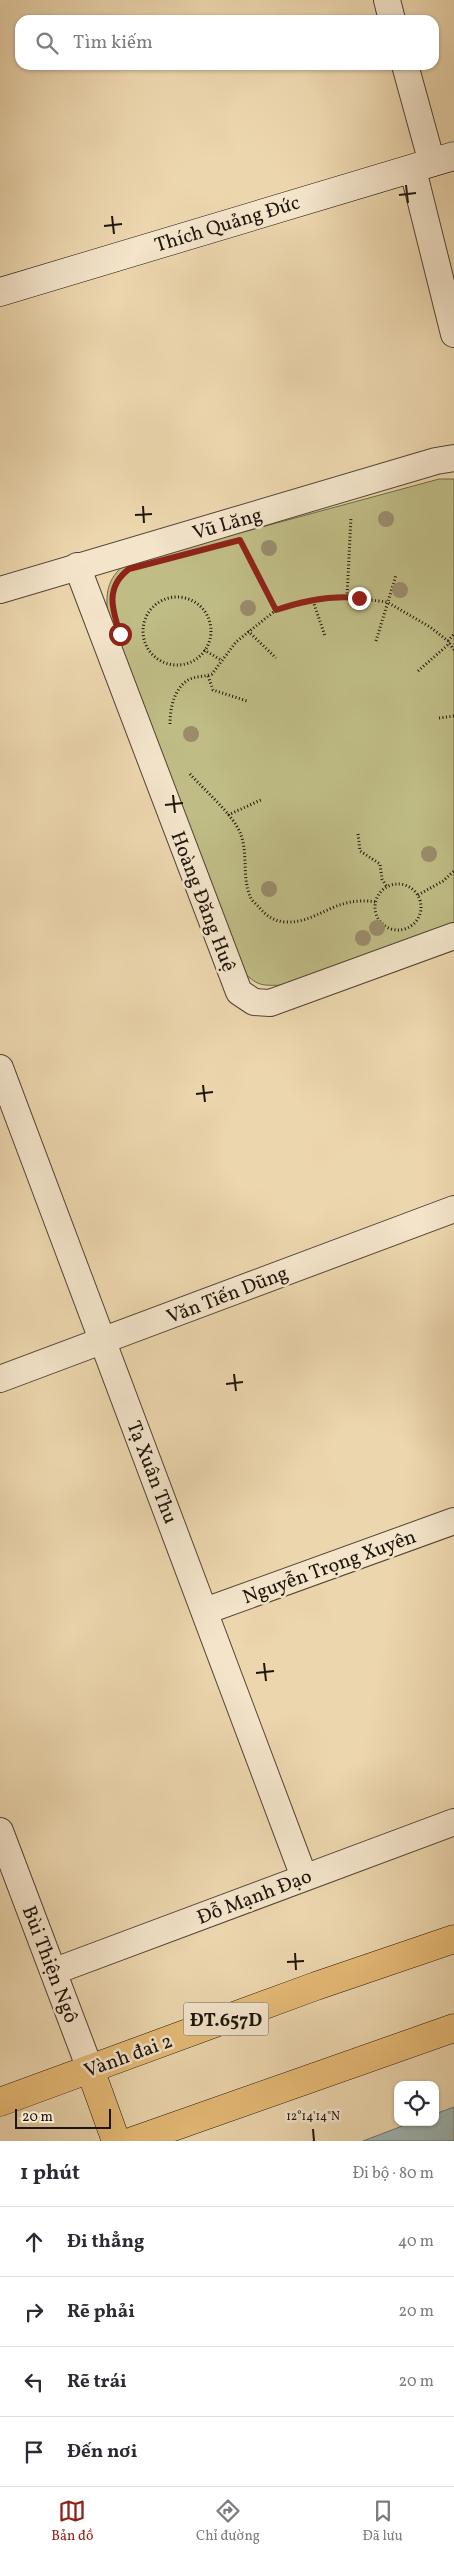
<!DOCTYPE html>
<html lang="vi">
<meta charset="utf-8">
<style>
:root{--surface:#fff;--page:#f2f2f3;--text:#2b2b33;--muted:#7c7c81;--line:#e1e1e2;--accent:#8f2418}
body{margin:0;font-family:Vollkorn,serif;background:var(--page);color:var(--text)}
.controls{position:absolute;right:15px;bottom:15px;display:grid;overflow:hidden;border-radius:10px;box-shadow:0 1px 4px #0004}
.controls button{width:45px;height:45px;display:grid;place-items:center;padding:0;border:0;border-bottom:1px solid var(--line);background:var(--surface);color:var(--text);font:25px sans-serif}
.scale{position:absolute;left:15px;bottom:12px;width:96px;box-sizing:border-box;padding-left:5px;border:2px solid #1e150a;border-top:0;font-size:14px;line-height:18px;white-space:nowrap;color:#1e150a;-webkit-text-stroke:4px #f3e4ca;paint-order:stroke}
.stop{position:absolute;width:15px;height:15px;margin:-11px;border:4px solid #8f2418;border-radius:50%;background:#fff}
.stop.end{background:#8f2418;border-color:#fff;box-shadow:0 1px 5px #0008}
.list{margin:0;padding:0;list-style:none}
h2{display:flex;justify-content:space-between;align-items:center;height:65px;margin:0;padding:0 20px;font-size:21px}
h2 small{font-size:16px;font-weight:400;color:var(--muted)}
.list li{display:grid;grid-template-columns:32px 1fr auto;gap:15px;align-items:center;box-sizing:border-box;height:70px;padding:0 20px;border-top:1px solid var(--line)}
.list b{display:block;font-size:19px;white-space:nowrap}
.list em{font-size:16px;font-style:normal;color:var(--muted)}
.icon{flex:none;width:28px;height:28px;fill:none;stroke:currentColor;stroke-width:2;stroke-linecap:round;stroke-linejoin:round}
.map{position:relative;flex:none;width:454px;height:2141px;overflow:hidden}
.search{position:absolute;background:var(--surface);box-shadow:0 1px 4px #0004;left:15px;right:15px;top:15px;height:55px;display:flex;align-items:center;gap:12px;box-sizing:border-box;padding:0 18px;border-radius:15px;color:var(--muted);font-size:19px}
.sheet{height:345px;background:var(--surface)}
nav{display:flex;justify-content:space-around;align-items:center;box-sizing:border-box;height:70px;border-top:1px solid var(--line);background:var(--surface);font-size:14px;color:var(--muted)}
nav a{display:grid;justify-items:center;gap:2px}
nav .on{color:var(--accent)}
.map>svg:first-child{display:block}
.green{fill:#bfbc85;stroke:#6e6848}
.water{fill:#9db6b6;stroke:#6a7671}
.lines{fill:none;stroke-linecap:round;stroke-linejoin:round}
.street-casing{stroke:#524533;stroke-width:28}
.secondary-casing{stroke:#1e150a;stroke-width:29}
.primary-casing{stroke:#1e150a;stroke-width:29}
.path{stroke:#1e150a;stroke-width:3;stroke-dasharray:1 2.5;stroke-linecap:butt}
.street{stroke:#f3e4ca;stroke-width:26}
.secondary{stroke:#f3e4ca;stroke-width:28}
.primary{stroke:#e6bb77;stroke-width:28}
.tree{fill:#9a8c6b}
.route{stroke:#8f2418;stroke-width:6}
.ticks{fill:none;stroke:#1e150a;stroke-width:2}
.labels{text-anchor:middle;stroke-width:5;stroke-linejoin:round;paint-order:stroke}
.shield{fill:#f3e4ca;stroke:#5e5344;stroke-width:1}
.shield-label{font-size:19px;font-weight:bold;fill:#1e150a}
.street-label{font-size:20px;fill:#1e150a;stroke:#f3e4ca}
.ticks-label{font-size:12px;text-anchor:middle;fill:#1e150a;stroke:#f3e4ca;stroke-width:5;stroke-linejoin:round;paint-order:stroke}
</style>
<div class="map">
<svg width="454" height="2141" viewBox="0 0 454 2141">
<rect width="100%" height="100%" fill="#ecd6ae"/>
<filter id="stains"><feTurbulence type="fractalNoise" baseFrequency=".004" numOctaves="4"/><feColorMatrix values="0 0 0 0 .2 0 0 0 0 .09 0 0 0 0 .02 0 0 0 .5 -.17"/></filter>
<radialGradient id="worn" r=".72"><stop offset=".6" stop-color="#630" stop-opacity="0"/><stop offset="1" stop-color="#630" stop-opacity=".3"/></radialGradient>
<path class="green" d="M 439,479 L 454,479 L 454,922 L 286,985 C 257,986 257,986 237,965 L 108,617 C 105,594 107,579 125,564 Z"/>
<polygon class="water" points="454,2107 454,2141 363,2141 413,2122 435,2122 435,2114"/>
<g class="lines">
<defs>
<g id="street">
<polyline points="387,0 392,20"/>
<polyline points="405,65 432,163"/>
<polyline points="413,170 454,334"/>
<polyline points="77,566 239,992 254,1002 270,1003 454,936"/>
<polyline points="0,590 436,461 454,458"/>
<polyline points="0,1068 304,1877"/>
<polyline points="0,1379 454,1209"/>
<polyline points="205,1611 454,1521"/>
<polyline points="0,1831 90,2069"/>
<polyline points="55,1971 454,1822"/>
</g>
<polyline id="secondary" points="0,292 454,156"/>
<g id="primary">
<polyline points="90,2069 116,2141"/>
<polyline points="0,2102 316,1986 454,1939"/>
<polyline points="133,2141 454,2028"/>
</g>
</defs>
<use href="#street" class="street-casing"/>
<use href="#secondary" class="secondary-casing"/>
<use href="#primary" class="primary-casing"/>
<g class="path">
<polyline points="244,548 276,610"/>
<polyline points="347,597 351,517"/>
<circle cx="177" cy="631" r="34"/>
<polyline points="313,601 325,636"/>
<polyline points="248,631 276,658"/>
<polyline points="376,641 396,575"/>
<polyline points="448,641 454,634"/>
<polyline points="204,650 221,660"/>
<polyline points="418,671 450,643"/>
<polyline points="208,676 213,690 247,701"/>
<polyline points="439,718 454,716"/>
<path d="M 170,724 C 170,708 174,689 188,680 C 195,676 204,677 212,674 L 236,642 L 276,610 L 313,601 L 347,597 L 387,602 L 430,627 L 448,641 L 454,650"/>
<path d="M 190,774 C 205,791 234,815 241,835 C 248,854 242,877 250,896 C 251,900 256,904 259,907 C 266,916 274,921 285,922 C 318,924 334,895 376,902"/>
<polyline points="228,815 263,799"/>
<polyline points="358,834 360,851 380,864 382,879 387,887"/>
<circle cx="398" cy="907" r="23"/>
<polyline points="418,895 443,881 454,871"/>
</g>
<use href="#street" class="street"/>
<use href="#secondary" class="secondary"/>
<use href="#primary" class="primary"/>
</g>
<g class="tree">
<circle cx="386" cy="519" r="8"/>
<circle cx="269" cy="548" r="8"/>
<circle cx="400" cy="590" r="8"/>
<circle cx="248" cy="608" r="8"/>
<circle cx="191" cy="734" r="8"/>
<circle cx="429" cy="854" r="8"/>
<circle cx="269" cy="889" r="8"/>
<circle cx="377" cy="928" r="8"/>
<circle cx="363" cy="938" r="8"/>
</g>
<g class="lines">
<path class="route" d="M 120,634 C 112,609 105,587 129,569 L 240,540 L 276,610 C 302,601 331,595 359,598"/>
</g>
<path class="ticks" d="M 406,185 L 408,203M 399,195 L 416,193M 112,216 L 114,234M 104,226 L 122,224M 143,506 L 144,523M 135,515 L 152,514M 173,795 L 175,813M 165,805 L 183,803M 203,1085 L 205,1102M 196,1094 L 213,1092M 234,1374 L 236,1391M 226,1384 L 243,1382M 264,1663 L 266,1681M 256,1673 L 274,1671M 295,1953 L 296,1970M 287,1962 L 304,1961M 313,2129 L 314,2141"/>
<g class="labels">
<rect class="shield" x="183.5" y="2002.5" width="85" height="33" rx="4"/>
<g class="shield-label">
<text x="226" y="2026">ĐT.657D</text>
</g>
<g class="street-label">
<text transform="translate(227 223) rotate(-17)" y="7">Thích Quảng Đức</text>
<text transform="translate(227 523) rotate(-16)" y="7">Vũ Lăng</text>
<text transform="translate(204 901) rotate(69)" y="7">Hoàng Đăng Huệ</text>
<text transform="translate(227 1294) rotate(-21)" y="7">Văn Tiến Dũng</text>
<text transform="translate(153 1472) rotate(69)" y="7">Tạ Xuân Thu</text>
<text transform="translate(329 1566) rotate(-20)" y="7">Nguyễn Trọng Xuyên</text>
<text transform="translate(254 1896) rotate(-21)" y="7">Đỗ Mạnh Đạo</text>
<text transform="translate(51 1964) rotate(69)" y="7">Bùi Thiện Ngô</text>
<text transform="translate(128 2055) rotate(-20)" y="7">Vành đai 2</text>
</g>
</g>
<g class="ticks-label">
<text x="313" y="2120">12°14'14"N</text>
</g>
<rect width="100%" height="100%" filter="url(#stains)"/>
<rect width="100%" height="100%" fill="url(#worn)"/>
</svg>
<div class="controls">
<button><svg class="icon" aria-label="locate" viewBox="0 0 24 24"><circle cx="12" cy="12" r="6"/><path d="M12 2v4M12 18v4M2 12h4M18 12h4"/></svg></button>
</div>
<div class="scale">20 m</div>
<div class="stop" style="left:120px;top:634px"></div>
<div class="stop end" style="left:359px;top:598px"></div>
<div class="search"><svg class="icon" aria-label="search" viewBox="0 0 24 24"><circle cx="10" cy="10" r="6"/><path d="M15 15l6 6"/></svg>Tìm kiếm</div>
</div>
<section class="sheet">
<h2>1 phút<small>Đi bộ · 80 m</small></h2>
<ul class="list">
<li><svg class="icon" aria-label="ahead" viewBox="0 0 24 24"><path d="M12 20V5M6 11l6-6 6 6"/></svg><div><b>Đi thẳng</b></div><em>40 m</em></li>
<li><svg class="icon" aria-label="right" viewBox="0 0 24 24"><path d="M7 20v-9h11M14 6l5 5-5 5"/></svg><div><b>Rẽ phải</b></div><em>20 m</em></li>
<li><svg class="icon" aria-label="left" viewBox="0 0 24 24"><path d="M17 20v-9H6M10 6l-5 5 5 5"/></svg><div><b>Rẽ trái</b></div><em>20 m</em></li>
<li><svg class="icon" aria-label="arrive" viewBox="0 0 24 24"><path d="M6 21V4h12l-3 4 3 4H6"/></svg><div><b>Đến nơi</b></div></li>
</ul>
</section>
<nav>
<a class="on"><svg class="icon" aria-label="map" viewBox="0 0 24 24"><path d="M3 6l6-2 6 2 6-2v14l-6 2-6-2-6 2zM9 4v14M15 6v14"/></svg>Bản đồ</a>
<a><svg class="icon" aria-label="directions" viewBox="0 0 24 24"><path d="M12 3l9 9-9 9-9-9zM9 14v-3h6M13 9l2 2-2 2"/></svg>Chỉ đường</a>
<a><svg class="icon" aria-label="saved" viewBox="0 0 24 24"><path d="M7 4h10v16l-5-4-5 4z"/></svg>Đã lưu</a>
</nav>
